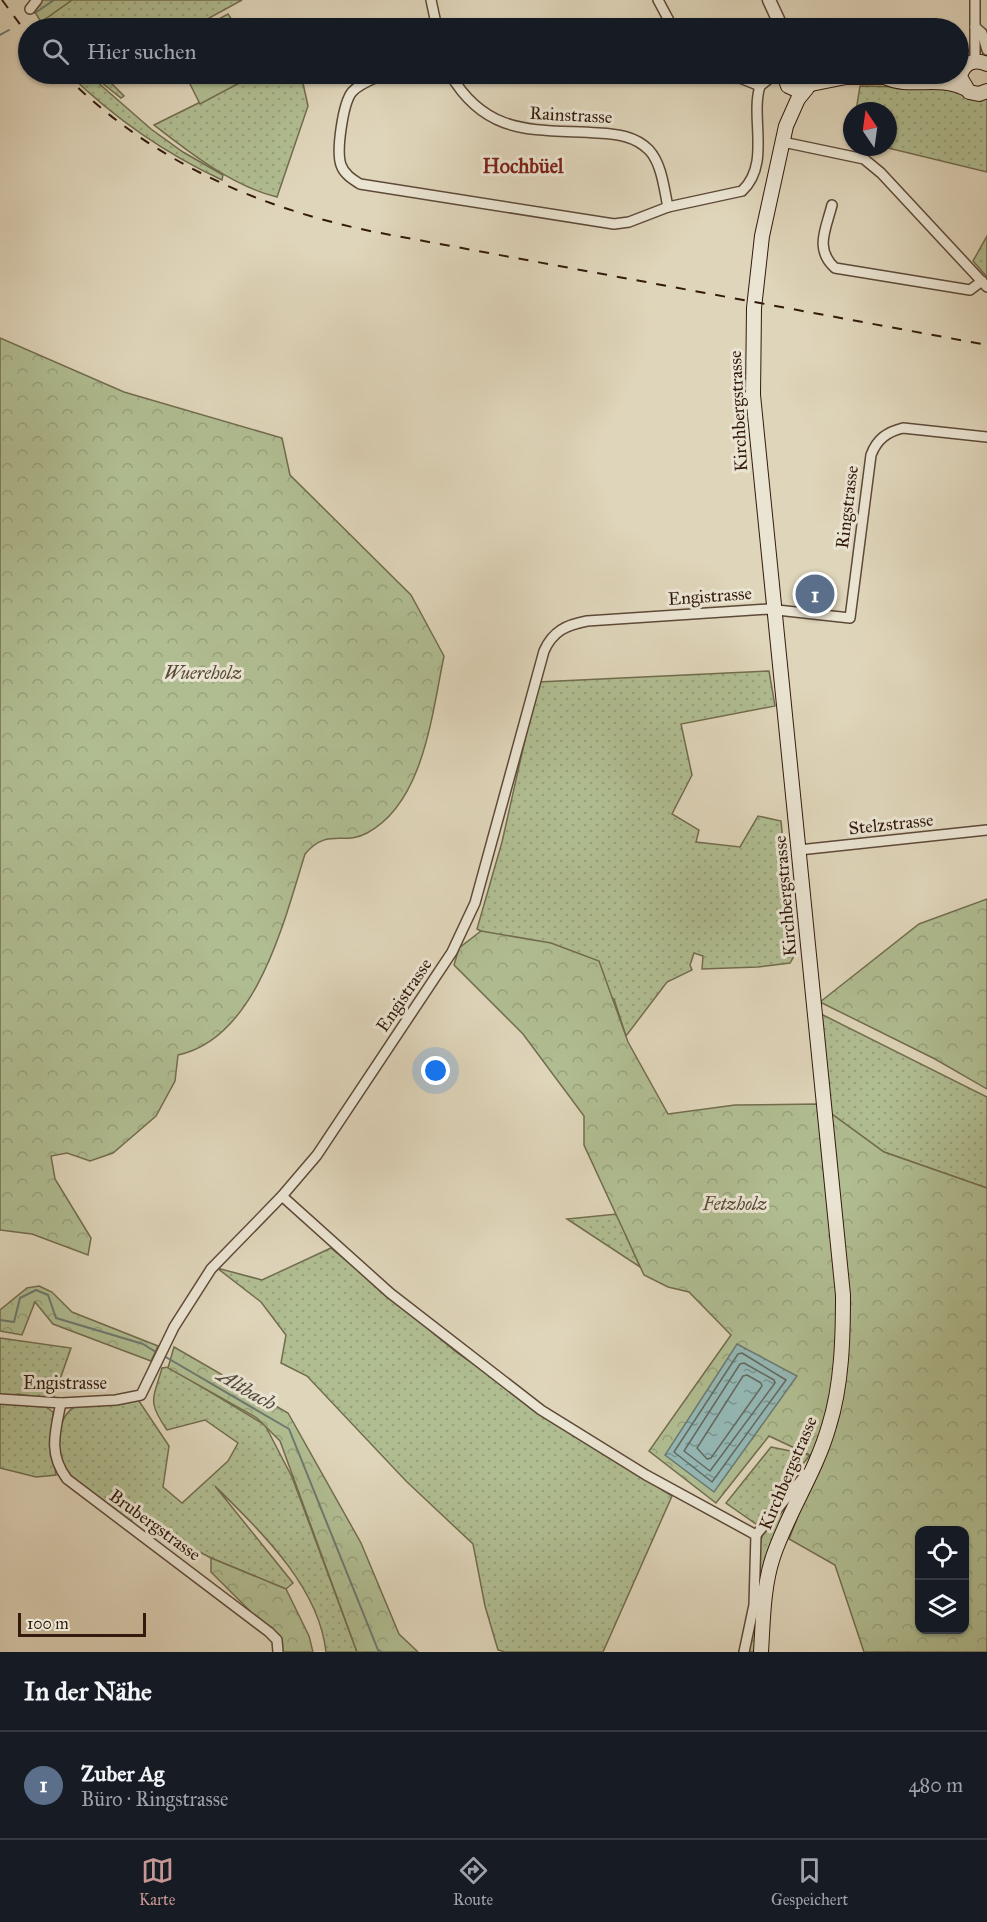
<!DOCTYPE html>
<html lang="de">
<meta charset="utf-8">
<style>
:root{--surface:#171b24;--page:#242831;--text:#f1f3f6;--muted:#9ea1a6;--line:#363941;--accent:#c59692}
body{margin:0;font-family:"IM FELL Great Primer",serif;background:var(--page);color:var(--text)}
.controls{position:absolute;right:18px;bottom:18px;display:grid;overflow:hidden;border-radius:12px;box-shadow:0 2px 4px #0004}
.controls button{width:54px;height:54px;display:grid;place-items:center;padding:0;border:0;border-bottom:2px solid var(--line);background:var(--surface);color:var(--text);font:30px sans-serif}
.compass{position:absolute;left:843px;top:102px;width:54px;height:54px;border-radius:50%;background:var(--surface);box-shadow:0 2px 4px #0004;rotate:347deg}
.scale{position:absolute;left:18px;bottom:15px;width:128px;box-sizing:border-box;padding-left:6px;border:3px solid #331a0c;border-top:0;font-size:16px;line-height:21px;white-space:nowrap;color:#331a0c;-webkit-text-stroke:4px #eae4d2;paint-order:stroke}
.you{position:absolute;left:436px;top:1071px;width:21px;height:21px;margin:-15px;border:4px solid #fff;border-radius:50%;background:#1a73e8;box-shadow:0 0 0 9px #1a73e833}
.badge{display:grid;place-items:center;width:39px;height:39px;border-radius:50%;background:var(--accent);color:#fff;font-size:20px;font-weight:700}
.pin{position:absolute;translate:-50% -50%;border:3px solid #fff;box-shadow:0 2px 6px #0006}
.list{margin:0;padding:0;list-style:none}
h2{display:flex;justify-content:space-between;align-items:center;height:78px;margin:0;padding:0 24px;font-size:26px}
h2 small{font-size:20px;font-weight:400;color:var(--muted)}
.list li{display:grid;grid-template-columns:39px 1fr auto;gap:18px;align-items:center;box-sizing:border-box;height:108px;padding:0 24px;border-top:2px solid var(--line)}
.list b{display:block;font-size:22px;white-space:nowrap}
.list p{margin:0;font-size:20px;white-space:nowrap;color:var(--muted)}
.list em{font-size:20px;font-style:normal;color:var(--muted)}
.icon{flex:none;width:33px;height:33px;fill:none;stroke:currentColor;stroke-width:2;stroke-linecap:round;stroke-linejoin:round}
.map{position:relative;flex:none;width:987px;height:1652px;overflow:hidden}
.search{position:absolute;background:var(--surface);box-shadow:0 2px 4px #0004;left:18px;right:18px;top:18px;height:66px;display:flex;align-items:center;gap:15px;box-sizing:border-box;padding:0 21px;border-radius:33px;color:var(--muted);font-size:22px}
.sheet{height:186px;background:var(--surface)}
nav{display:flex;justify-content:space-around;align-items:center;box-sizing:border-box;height:84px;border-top:2px solid var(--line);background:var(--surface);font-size:16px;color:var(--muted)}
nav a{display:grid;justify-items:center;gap:3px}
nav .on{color:var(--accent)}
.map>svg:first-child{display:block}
.grass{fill:url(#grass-dots);stroke:#726c4e;stroke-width:1.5}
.forest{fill:url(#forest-crowns);stroke:#726c4e;stroke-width:1.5;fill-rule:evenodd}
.garden{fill:#b0bd91;stroke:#726c4e;stroke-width:1.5}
.water{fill:url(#water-ripples);stroke:#6d7971;stroke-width:1.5}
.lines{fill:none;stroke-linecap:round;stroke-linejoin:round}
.shore{stroke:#646960;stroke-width:1.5}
.stream{stroke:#6d7971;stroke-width:2}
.minor-casing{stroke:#5e4938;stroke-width:12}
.tertiary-casing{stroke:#5e4938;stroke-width:15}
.secondary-casing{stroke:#331a0c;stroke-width:16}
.minor{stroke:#eae4d2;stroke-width:9}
.tertiary{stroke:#eae4d2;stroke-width:12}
.secondary{stroke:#eae4d2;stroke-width:14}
.rail{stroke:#331a0c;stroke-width:2;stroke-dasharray:10 10;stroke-linecap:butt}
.labels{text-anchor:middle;stroke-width:6;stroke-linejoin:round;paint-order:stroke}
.street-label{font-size:18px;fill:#331a0c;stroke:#eae4d2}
.park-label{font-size:18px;font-style:italic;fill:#584b34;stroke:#eae4d2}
.neighbourhood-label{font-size:20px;font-weight:bold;fill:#7a1f14;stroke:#eae4d2}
.water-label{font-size:20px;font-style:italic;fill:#50493f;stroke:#eae4d2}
</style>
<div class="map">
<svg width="987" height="1652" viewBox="0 0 987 1652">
<defs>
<pattern id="grass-dots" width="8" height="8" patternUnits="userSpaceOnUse" patternTransform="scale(1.5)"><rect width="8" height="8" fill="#b0bd91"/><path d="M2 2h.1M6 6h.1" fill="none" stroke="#98a27c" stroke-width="1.8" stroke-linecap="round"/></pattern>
<pattern id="forest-crowns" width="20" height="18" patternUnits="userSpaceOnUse" patternTransform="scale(1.5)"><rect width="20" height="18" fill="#b0bd91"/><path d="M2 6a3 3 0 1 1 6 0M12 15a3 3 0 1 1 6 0" fill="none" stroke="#98a27c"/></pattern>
<pattern id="water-ripples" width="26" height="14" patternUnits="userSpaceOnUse" patternTransform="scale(1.5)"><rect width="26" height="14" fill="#94b8b5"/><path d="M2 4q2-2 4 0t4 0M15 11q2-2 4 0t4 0" fill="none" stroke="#799592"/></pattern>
</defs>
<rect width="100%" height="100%" fill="#dfd5ba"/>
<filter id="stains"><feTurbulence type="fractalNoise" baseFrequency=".00333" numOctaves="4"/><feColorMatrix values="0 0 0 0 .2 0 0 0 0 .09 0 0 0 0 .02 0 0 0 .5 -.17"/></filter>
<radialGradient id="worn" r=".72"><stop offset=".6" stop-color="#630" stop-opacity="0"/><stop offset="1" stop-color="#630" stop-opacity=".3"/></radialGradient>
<g class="grass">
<polygon points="72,0 242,0 191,28 49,28 42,21"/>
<path d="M 69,74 L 88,74 L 151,129 L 183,152 L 223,175 L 222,180 C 164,153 115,119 69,74 Z"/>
<polygon points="91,74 122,74 125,77 124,74 140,74 126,79 126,82 125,79 115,83 111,77 107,79 124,96 121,98"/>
<path d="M 267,74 L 301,74 L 308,106 L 277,197 C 232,186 190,153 154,125 L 241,82 Z"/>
<polygon points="860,86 952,88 987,95 987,172 884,147 888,147 888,111 856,111"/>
<polygon points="987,236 987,277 973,261"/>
<polygon points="769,671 775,706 681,724 692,775 672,814 699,830 696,842 740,847 758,816 781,821 794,956 790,963 758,967 702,969 703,956 694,953 690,965 692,970 667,982 626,1036 614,999 477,929 502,842 538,682"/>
<polygon points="813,1010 987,1097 987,1188 884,1152 818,1104"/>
<polygon points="617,1214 640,1267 567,1219"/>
<polygon points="331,1248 456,1352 568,1430 672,1496 603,1652 505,1652 498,1650 485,1606 473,1544 406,1481 307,1376 281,1363 286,1335 261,1302 217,1268 262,1280"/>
<polygon points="0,1338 71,1348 52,1402 19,1394 0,1397"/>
<path d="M 169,1367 L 265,1425 L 292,1477 L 357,1652 L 326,1652 C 319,1586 259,1530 215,1486 L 293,1583 L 286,1589 L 211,1558 L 135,1518 L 128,1522 C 97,1502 51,1477 59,1433 C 61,1423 65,1412 75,1407 C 93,1399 120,1402 139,1401 L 169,1446 L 163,1487 L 182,1503 L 228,1461 L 238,1443 L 205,1420 L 167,1430 C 147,1401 153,1400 162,1368 Z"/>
<polygon points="0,1402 42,1404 53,1412 52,1446 56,1475 36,1477 0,1468"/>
<polygon points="771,1447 810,1455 756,1524 726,1503"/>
<polygon points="802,1481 791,1503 756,1652 746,1652 760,1544 763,1533"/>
</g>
<g class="forest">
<polygon points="40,0 72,0 41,22 33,9"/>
<path d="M 0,338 L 124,392 L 282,438 L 290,475 L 411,595 L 444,656 C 432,713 424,803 367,833 C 343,846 328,827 305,854 C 284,921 257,1038 178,1055 L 175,1081 L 156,1116 L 113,1153 L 90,1161 L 67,1153 L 51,1156 L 55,1179 L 91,1238 L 88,1255 L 32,1234 L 0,1230 Z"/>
<polygon points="987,899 987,1089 935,1059 820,1002 919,924"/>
<path d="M 481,931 L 551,943 L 599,961 L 628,1042 L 668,1114 L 735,1105 L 818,1104 L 884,1152 L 987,1188 L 987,1652 L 864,1652 L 835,1565 L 789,1539 L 820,1460 L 769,1436 L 716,1503 L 649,1451 L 731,1335 L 689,1292 L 668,1287 L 644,1275 L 584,1145 L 584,1116 L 523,1034 L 454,965 L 459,948 ZM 920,1530 L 964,1530 L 964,1630 L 920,1630 Z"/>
<polygon points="39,1286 52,1292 72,1312 158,1346 151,1361 53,1324 35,1302 22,1335 0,1331 0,1310 27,1288"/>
<polygon points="174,1347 288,1413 361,1543 399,1634 418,1652 357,1652 280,1441 257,1418 168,1368"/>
<polygon points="211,1558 286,1589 309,1636 313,1652 281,1652 279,1640 211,1572"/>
</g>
<g class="garden">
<polygon points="228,14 237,28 202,28"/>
<polygon points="185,74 267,74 245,83 241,82 200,104"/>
</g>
<polygon class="water" points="737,1344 797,1376 714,1492 665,1455"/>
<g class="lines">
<g class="shore">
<polygon points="742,1353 786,1380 712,1482 674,1452 738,1354"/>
<polygon points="744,1363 774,1380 775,1383 710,1471 684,1451 740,1364"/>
<polygon points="747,1375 761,1383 762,1386 711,1458 707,1459 697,1448 743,1376"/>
</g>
<g class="stream">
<polyline points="35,13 54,0"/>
<polyline points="0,35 9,30"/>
<polyline points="0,1320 14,1322 20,1298 36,1290 48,1295 56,1318 143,1344 159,1354"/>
<polyline points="164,1356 289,1429 378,1650 382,1652"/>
</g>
<defs>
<g id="minor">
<polyline points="431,0 437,28"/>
<polyline points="658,0 673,28"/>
<polyline points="975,0 975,61"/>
<polyline points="30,9 37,0"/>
<polyline points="975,27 982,33 987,50"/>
<path d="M 384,74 C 374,79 360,83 352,92 C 343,103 336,151 341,165 C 344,174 352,179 360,184 L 614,224 L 629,222 L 668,207 L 742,191 C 771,164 750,118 760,86 L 770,78 L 784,76"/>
<path d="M 450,74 C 487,137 534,129 598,133 C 617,134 635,136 649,150 C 662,164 664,189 668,207"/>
<polyline points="730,74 760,86"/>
<polyline points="783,142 864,159 881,173 987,287"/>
<path d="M 832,205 C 826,229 814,249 835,268 L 970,290 L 982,281"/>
<polyline points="799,850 987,830"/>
<polyline points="282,1196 390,1293 541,1410 646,1475 756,1535"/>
<path d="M 0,1399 L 61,1403 L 116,1400 L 141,1395 L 174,1327 L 211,1269 L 282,1196 L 317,1155 L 452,952 L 475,903 L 544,651 C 553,631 566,625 587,621 L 768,609 L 850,618 L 871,455 C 877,439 887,432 903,428 L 987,437"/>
<path d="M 61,1403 C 55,1432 48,1454 67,1479 L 269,1632 L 277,1640 L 278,1652"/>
<polyline points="756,1535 806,1474"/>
<polyline points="744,1652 754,1605 756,1535"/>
</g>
<polyline id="tertiary" points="769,0 782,28"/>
<g id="secondary">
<path d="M 987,64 C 974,58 963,63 960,77 L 969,92 L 979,94 L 987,91"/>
<polyline points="784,74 788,86 799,91 811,84 813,74"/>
<path d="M 885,77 C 909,89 939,75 964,88"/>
<polyline points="811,84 846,77 885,77 894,74"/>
<path d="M 761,1652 C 763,1621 763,1587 773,1557 C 788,1512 816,1472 829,1426 C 842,1385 843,1337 843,1295 L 753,395 L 754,308 L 762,236 L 786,126 L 798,99 L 807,88"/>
</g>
</defs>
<use href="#minor" class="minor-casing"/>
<use href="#tertiary" class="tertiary-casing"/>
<use href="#secondary" class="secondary-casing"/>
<use href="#minor" class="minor"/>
<use href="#tertiary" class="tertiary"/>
<use href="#secondary" class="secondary"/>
<g class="rail">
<polyline points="2,0 28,35"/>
<path d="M 64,74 C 149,160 257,208 375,232 L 987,345"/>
</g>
</g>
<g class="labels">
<g class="street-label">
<text transform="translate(571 115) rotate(3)" y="6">Rainstrasse</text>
<text transform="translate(738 411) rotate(-93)" y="6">Kirchbergstrasse</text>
<text transform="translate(847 507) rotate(-83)" y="6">Ringstrasse</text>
<text transform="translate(710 596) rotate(-4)" y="6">Engistrasse</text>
<text transform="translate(891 824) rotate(-6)" y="6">Stelzstrasse</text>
<text transform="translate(785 896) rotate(-95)" y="6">Kirchbergstrasse</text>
<text transform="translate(404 995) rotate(-56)" y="6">Engistrasse</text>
<text x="65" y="1389">Engistrasse</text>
<text transform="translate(788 1473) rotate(-67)" y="6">Kirchbergstrasse</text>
<text transform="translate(155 1525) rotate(36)" y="6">Brubergstrasse</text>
</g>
<g class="park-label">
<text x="203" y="679">Wuereholz</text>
<text x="735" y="1210">Fetzholz</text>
</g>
<g class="neighbourhood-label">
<text x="523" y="173">Hochbüel</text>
</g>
<g class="water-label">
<text transform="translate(247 1389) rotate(30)" y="7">Altbach</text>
</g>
</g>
<rect width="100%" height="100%" filter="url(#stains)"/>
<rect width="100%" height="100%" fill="url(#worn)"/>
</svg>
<div class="controls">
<button><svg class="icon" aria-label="locate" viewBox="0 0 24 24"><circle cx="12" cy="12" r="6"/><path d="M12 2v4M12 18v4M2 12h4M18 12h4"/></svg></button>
<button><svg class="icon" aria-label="layers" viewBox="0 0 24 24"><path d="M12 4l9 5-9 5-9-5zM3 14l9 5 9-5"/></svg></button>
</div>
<svg class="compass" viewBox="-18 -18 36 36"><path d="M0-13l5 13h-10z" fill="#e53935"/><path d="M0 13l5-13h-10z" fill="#9ea1a6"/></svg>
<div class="scale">100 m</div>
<div class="you"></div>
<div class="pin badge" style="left:815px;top:594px;background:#5c6f8a">1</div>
<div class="search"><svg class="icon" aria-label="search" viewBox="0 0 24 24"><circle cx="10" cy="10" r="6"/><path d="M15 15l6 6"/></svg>Hier suchen</div>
</div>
<section class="sheet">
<h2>In der Nähe<small></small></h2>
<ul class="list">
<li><span class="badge" style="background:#5c6f8a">1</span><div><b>Zuber Ag</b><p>Büro · Ringstrasse</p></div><em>480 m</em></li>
</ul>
</section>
<nav>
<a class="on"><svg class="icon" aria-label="map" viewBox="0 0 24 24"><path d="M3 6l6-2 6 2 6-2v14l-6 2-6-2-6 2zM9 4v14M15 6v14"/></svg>Karte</a>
<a><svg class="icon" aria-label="directions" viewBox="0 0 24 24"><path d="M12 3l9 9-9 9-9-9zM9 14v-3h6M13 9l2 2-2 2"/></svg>Route</a>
<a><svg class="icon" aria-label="saved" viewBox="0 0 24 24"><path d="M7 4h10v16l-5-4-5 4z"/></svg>Gespeichert</a>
</nav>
